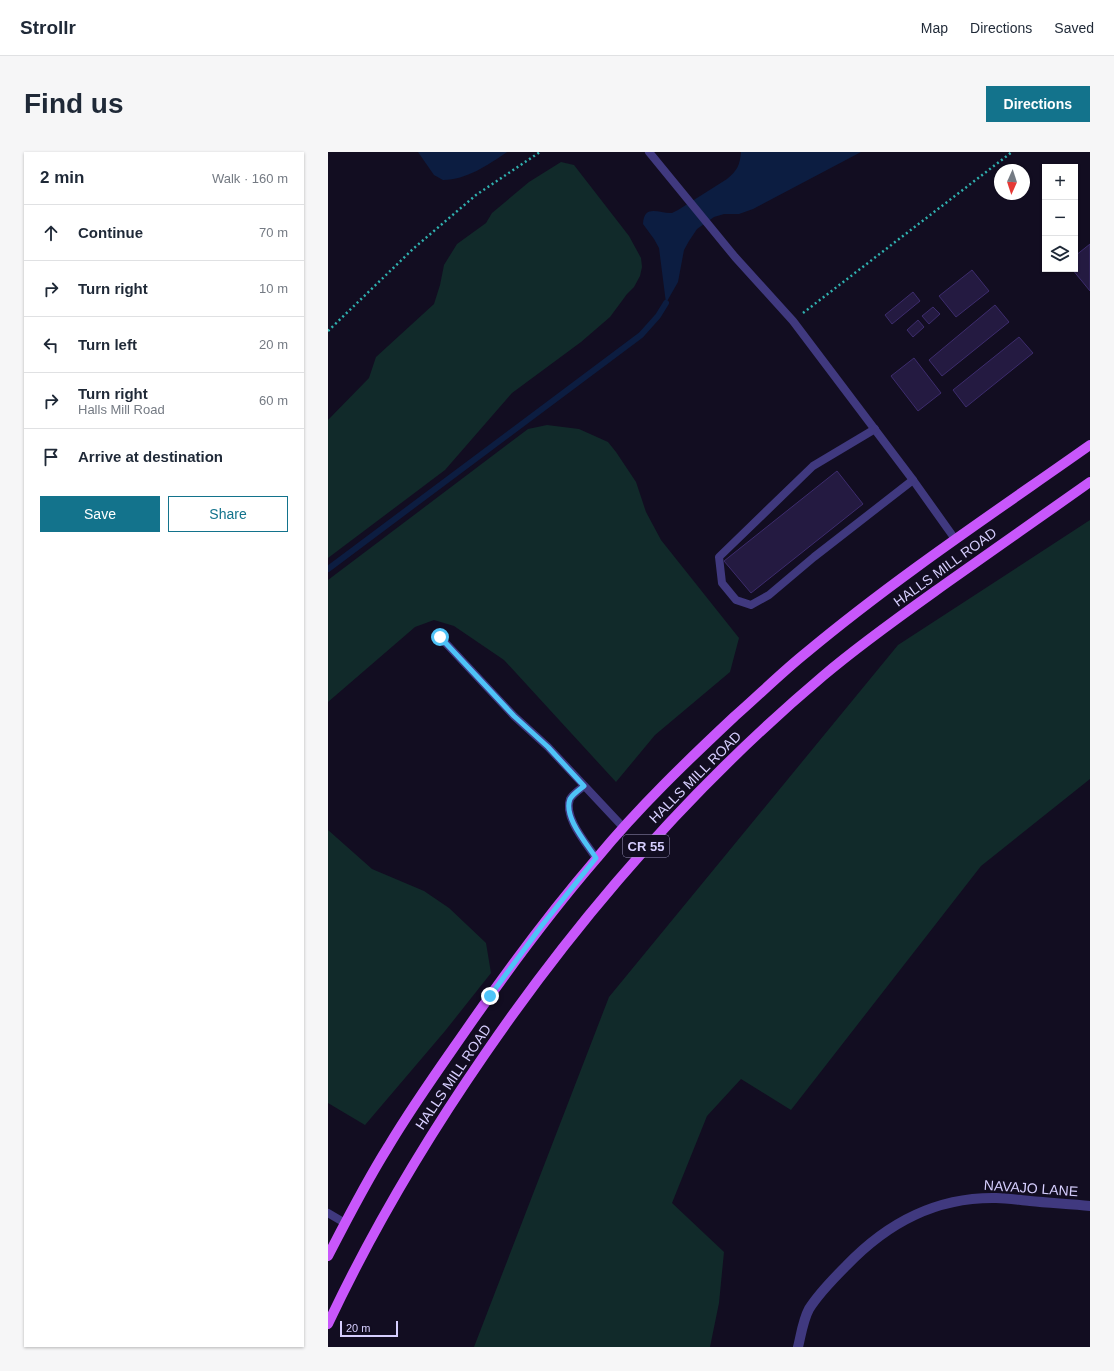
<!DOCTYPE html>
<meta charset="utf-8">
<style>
:root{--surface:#fff;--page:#f6f6f7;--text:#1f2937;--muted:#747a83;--line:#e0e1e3;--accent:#13738c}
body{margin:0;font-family:Helvetica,sans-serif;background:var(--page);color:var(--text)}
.controls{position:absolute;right:12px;top:12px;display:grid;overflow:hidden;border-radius:0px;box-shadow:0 1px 3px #0004}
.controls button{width:36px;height:36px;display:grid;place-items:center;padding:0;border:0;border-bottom:1px solid var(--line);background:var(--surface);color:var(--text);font:20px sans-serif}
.compass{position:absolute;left:666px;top:12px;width:36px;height:36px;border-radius:50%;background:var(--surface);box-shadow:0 1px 3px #0004;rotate:183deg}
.scale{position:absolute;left:12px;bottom:10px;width:58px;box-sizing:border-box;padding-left:4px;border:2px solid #d6cefe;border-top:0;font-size:11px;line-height:14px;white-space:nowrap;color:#d6cefe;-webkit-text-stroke:3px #120d21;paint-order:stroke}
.stop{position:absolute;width:12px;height:12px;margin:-9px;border:3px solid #4fc3f7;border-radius:50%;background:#fff}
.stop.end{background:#4fc3f7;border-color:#fff;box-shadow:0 1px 4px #0008}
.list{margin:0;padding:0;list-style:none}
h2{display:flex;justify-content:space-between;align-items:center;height:52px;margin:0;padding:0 16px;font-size:17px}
h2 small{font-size:13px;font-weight:400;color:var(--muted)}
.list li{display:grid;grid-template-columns:26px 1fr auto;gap:12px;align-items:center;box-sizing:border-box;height:56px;padding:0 16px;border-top:1px solid var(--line)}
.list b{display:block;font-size:15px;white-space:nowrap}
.list p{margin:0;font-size:13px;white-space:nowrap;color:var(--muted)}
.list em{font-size:13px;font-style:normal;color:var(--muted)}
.actions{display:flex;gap:8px;padding:12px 16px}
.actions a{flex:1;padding:9px 0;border:1px solid var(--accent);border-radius:0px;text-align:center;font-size:14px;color:var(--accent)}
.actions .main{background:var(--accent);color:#fff}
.icon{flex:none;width:22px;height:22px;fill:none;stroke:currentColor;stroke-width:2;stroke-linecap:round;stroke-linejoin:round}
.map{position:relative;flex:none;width:762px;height:1195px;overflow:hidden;border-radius:0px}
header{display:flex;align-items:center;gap:24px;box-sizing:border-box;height:56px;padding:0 20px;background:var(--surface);border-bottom:1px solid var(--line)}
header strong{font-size:19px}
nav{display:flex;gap:22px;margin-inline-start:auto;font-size:14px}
.intro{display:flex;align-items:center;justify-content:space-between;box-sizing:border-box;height:96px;padding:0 24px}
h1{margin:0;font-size:28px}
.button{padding:10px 18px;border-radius:0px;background:var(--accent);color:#fff;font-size:14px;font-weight:700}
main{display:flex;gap:24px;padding:0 24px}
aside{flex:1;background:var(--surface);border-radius:0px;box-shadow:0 1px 3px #0004}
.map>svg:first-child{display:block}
.green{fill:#112a2a}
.water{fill:#0c1d41}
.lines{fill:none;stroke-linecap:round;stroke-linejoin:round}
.stream{stroke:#0c1d41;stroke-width:6}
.building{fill:#241a41;stroke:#3d2c6d}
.path{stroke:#30b0af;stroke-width:2.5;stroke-dasharray:2 3;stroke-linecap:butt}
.service{stroke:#40397f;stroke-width:8}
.minor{stroke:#40397f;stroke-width:10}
.primary{stroke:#c857fb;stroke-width:10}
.route{stroke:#4fc3f7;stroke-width:5}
.labels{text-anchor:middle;stroke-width:4;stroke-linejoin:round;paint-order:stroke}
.shield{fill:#120d21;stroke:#9b94bc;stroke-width:1}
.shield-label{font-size:13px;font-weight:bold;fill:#d6cefe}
.street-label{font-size:14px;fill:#d6cefe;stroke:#120d21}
</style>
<header>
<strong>Strollr</strong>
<nav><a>Map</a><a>Directions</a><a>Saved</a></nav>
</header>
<div class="intro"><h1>Find us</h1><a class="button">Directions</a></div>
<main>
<aside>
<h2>2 min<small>Walk · 160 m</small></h2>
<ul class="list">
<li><svg class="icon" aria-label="ahead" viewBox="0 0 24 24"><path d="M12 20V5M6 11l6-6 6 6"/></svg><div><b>Continue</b></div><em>70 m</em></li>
<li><svg class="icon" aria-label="right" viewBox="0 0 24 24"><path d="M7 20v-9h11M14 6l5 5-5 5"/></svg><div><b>Turn right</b></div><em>10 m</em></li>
<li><svg class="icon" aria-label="left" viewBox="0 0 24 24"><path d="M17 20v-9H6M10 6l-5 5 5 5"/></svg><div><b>Turn left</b></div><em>20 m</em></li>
<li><svg class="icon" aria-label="right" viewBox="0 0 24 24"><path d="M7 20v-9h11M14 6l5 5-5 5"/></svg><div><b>Turn right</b><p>Halls Mill Road</p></div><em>60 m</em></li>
<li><svg class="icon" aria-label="arrive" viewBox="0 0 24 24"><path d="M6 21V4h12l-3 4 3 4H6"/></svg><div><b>Arrive at destination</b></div></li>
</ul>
<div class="actions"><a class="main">Save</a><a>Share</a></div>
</aside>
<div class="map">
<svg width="762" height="1195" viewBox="0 0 762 1195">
<rect width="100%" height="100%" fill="#120d21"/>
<g class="green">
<polygon points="233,10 246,13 301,84 313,106 314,115 312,124 306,135 299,142 282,165 253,190 184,241 117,318 0,406 0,268 41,226 48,205 106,152 112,133 116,113 129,92 158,71 164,61 201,30"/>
<polygon points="219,273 251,277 280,290 288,300 308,330 318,360 333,388 411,486 402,520 327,583 288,630 176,508 126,474 106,468 87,475 0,550 0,428 200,277"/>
<polygon points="762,368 762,627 653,714 463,958 413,927 379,964 344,1051 396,1100 391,1151 382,1195 146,1195 281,845 570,493"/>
<polygon points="0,678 44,717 96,739 121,756 158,791 163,821 117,879 37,973 0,951"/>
</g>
<g class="water">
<path d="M 90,0 L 179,0 C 160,13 138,28 115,28 L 106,23 Z"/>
<path d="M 413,0 L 533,0 L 425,57 L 411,62 L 396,62 L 386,65 L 369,77 L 361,89 L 356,98 L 350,130 L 338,151 L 331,96 L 326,87 L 315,72 C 316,51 332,62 344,61 C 346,60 348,59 350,58 L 399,27 C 409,19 412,13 413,0 Z"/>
</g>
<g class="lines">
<polyline class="stream" points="0,417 313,183 330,164 338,151"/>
</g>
<g class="building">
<polygon points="762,92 762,139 744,117 747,117 747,104"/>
<polygon points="644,118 661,139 628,165 611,144"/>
<polygon points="585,140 592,149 564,172 557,163"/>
<polygon points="667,153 681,170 614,224 601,208"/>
<polygon points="605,155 612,162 601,172 594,164"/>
<polygon points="590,168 596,175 585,185 579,178"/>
<polygon points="691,185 705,201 638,255 625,238"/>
<polygon points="586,206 613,241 590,259 563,224"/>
<polygon points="509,319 535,352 423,441 396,409"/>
</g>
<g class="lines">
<g class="path">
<polyline points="475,161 684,0"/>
<polyline points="0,179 86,96 148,43 212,0"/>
</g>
<g class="service">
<polyline points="321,0 407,105 465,169 585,328 627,387"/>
<polyline points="547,277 485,314 391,405 394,431 408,448 423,453 441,443 486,405 585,328"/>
<polyline points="112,485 186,564 220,595 295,675"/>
<path d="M 256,634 C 251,638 245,642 242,647 C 235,665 259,692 268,706"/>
<polyline points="0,1061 17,1071"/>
</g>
<path class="minor" d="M 470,1195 C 473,1183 475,1168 481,1157 C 491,1141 505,1127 518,1114 C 560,1070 608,1045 668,1046 C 679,1046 691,1048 702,1049 C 722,1051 742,1052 762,1054"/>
<g class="primary">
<path d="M 0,1104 C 19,1067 38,1030 60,995 C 86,951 116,910 145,868 C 184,812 225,757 269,706 C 311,655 359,609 407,564 C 431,543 454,520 479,500 C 569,425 667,360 762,293"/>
<path d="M 0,1172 C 45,1076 97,989 157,902 C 253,762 365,634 495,524 C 535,490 578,460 620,430 C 667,397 715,363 762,330"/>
</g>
</g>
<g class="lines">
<path class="route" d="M 112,485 L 186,564 L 220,595 L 256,634 C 251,638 245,642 242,647 C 235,665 259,692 268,706 L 215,772 L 162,844"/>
</g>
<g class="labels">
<rect class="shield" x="295" y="683" width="46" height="22" rx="3"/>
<g class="shield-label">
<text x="318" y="699">CR 55</text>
</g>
<g class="street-label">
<text transform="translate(617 415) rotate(-36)" y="5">HALLS MILL ROAD</text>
<text transform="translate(367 625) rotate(-45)" y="5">HALLS MILL ROAD</text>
<text transform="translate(125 925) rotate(-56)" y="5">HALLS MILL ROAD</text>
<text transform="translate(703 1036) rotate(4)" y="5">NAVAJO LANE</text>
</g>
</g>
</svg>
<div class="controls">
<button>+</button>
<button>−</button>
<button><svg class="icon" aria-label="layers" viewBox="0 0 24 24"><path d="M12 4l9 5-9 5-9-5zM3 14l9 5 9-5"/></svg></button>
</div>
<svg class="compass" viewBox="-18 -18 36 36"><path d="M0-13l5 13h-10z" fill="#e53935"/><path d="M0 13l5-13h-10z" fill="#747a83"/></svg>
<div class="scale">20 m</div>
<div class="stop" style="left:112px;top:485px"></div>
<div class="stop end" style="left:162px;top:844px"></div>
</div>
</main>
